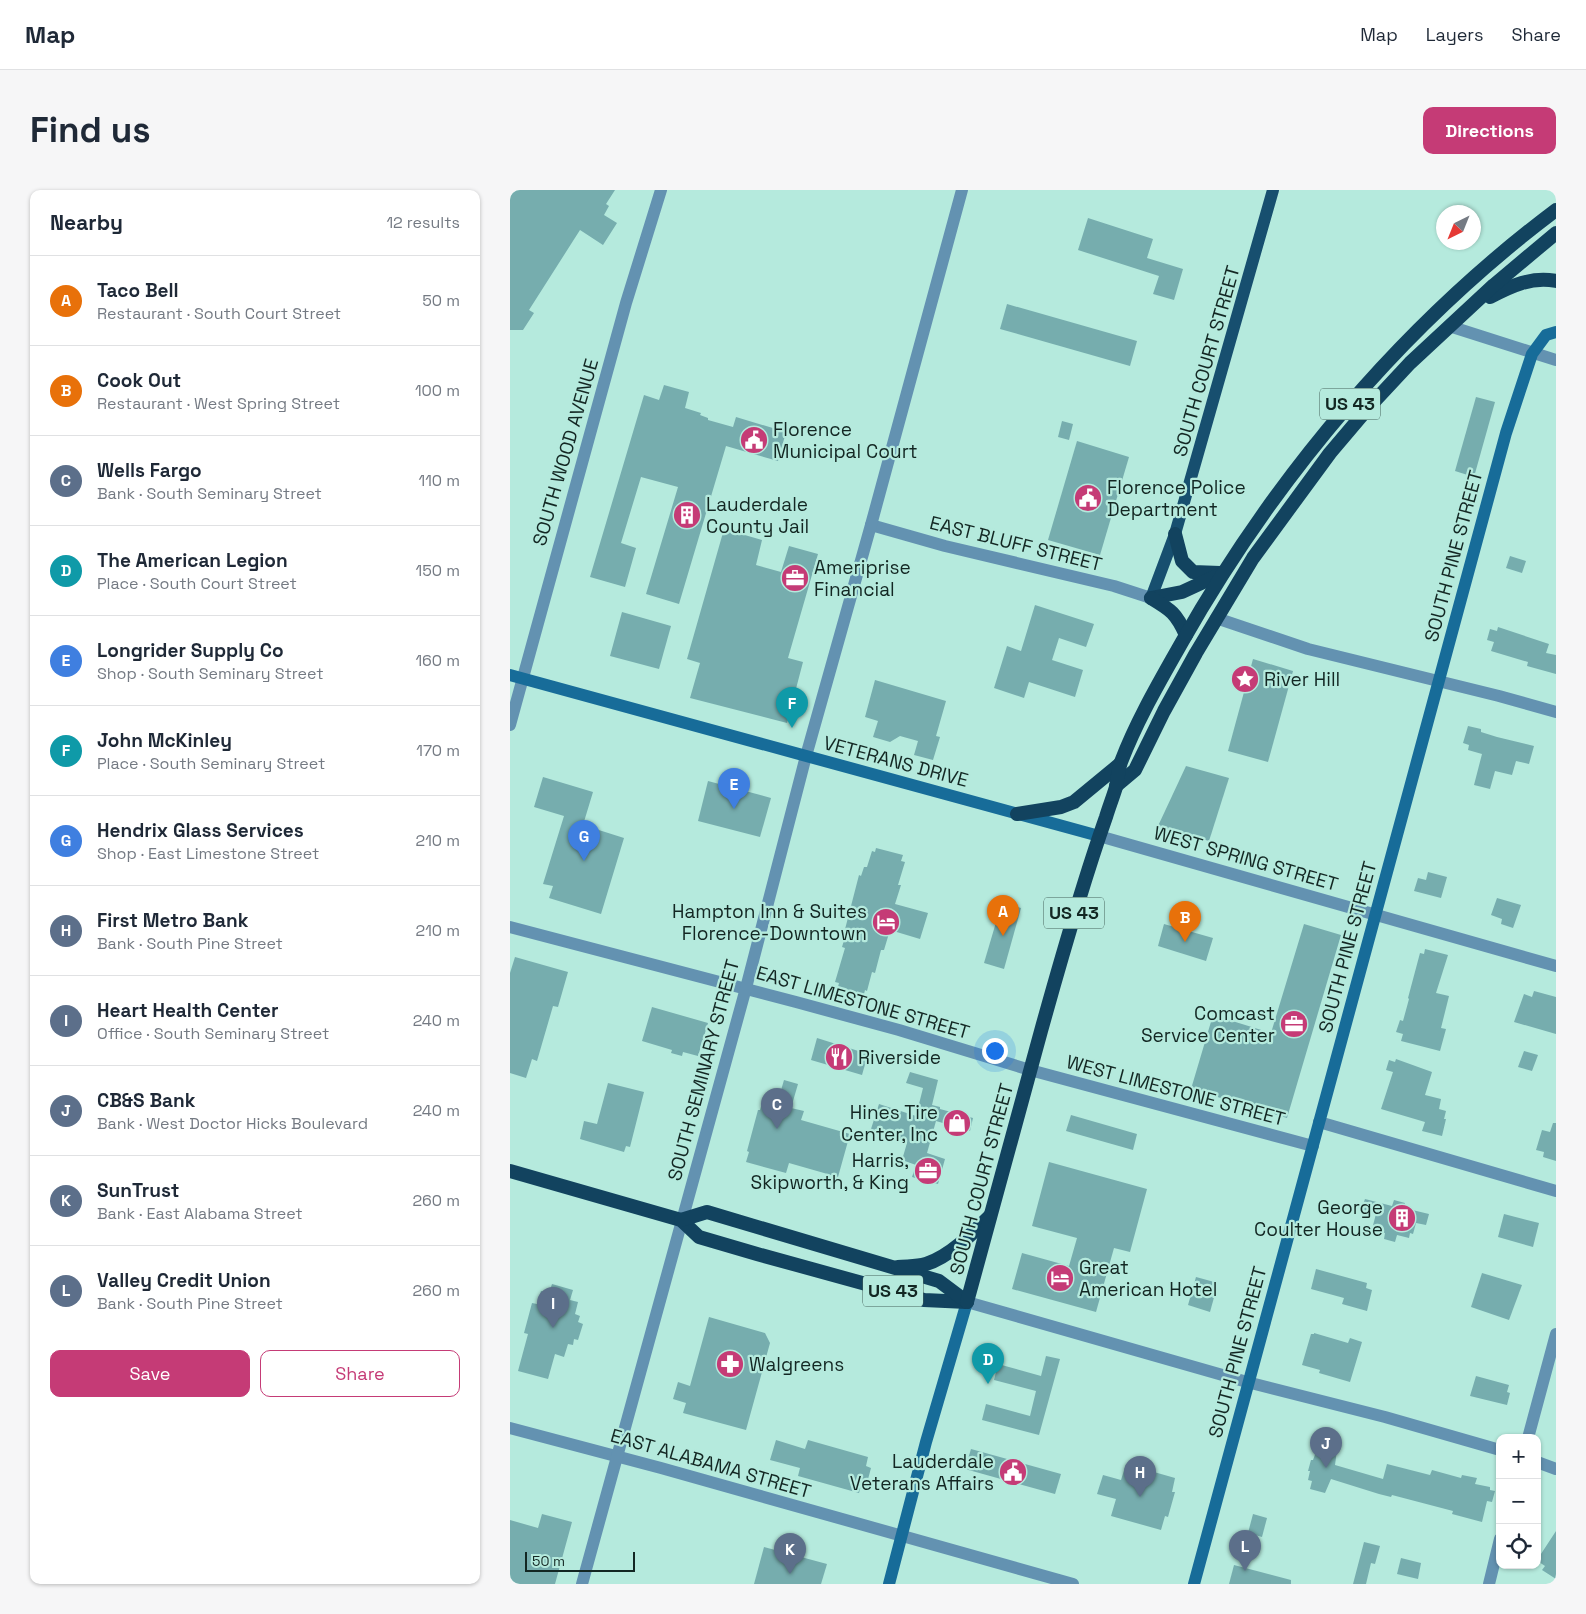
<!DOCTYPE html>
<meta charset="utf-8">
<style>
:root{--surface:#fff;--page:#f6f6f7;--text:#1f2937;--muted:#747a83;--line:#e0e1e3;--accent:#c53b76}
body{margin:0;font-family:"Space Grotesk",sans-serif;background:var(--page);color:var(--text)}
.controls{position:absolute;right:15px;bottom:15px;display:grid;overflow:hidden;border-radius:10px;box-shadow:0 1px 4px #0004}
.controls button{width:45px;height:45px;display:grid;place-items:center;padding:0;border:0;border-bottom:1px solid var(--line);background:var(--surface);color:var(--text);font:25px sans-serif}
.compass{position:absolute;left:926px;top:15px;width:45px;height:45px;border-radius:50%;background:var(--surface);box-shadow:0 1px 4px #0004;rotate:223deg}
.scale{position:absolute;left:15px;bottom:12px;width:110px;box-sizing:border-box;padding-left:5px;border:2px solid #132723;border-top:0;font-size:14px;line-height:18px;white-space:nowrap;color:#132723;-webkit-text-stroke:4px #b5eadd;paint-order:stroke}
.you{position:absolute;left:484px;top:860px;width:18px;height:18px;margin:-12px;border:4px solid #fff;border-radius:50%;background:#1a73e8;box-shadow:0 0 0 8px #1a73e833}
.badge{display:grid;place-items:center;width:32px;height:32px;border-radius:50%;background:var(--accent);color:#fff;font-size:16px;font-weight:700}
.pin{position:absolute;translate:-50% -41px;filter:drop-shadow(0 1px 2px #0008)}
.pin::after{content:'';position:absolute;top:26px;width:18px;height:15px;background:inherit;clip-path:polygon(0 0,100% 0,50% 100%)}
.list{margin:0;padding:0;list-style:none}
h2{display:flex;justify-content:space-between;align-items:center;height:65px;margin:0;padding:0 20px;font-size:21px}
h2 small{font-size:16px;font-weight:400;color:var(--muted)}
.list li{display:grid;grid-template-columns:32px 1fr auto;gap:15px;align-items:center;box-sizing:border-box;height:90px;padding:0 20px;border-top:1px solid var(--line)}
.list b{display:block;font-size:19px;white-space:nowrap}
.list p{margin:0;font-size:16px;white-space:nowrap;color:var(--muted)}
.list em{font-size:16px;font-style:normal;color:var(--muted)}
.actions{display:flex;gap:10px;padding:15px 20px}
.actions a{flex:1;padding:11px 0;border:1px solid var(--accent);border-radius:10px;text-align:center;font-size:18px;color:var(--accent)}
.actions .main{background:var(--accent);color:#fff}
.icon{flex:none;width:28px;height:28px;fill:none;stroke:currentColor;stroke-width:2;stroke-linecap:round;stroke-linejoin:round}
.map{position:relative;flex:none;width:1046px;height:1394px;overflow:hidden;border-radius:10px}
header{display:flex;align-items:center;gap:30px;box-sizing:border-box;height:70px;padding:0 25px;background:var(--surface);border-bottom:1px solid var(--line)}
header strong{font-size:24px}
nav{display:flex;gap:28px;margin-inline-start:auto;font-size:18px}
.intro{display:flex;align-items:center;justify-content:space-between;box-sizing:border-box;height:120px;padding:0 30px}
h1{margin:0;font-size:35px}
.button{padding:12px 22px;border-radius:10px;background:var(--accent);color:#fff;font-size:18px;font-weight:700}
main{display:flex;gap:30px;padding:0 30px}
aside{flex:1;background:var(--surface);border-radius:10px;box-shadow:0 1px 4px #0004}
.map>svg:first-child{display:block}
.building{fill:#76adae}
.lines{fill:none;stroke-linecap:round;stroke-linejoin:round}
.minor{stroke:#6392b1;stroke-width:12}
.tertiary{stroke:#6392b1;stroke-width:12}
.secondary{stroke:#176c99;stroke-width:12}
.primary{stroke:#174f6f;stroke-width:12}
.trunk{stroke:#12435f;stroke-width:14}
.labels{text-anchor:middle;stroke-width:4.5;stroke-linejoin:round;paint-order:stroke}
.shield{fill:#b5eadd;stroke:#44625b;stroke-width:1}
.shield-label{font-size:18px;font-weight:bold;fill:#132723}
.street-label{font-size:19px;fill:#132723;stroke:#b5eadd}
.poi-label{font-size:19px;fill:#132723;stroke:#b5eadd;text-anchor:start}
</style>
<header>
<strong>Map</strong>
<nav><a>Map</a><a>Layers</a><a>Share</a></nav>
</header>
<div class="intro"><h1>Find us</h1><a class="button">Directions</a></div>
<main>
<aside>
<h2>Nearby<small>12 results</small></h2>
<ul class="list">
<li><span class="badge" style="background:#e8710a">A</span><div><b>Taco Bell</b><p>Restaurant · South Court Street</p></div><em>50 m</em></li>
<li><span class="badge" style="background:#e8710a">B</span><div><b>Cook Out</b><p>Restaurant · West Spring Street</p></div><em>100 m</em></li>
<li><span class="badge" style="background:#5c6f8a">C</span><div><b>Wells Fargo</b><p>Bank · South Seminary Street</p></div><em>110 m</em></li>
<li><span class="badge" style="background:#0f9aa8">D</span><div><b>The American Legion</b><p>Place · South Court Street</p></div><em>150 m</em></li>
<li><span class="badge" style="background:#3f7fe0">E</span><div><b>Longrider Supply Co</b><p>Shop · South Seminary Street</p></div><em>160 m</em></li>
<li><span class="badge" style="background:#0f9aa8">F</span><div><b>John McKinley</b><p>Place · South Seminary Street</p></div><em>170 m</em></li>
<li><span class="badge" style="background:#3f7fe0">G</span><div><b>Hendrix Glass Services</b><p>Shop · East Limestone Street</p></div><em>210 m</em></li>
<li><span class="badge" style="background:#5c6f8a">H</span><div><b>First Metro Bank</b><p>Bank · South Pine Street</p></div><em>210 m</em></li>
<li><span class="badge" style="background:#5c6f8a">I</span><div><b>Heart Health Center</b><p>Office · South Seminary Street</p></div><em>240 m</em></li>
<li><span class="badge" style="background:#5c6f8a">J</span><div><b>CB&amp;S Bank</b><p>Bank · West Doctor Hicks Boulevard</p></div><em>240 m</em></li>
<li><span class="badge" style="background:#5c6f8a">K</span><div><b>SunTrust</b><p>Bank · East Alabama Street</p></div><em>260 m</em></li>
<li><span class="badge" style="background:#5c6f8a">L</span><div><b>Valley Credit Union</b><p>Bank · South Pine Street</p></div><em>260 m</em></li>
</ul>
<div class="actions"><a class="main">Save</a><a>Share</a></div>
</aside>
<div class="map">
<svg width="1046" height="1394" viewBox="0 0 1046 1394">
<rect width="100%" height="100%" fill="#b5eadd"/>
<g class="building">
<polygon points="0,0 105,0 96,14 99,16 94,25 107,33 93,55 70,40 19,120 24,123 13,140 0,140"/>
<polygon points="578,28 643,49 637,68 673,79 664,110 643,104 649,86 568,60"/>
<polygon points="497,114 627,151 620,176 490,139"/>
<polygon points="154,195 179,202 175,218 191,223 190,225 198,228 198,230 223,237 226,227 276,242 268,271 216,256 169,414 136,404 168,297 131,287 111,353 126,358 115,397 80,387 134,205 149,210"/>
<polygon points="966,207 985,212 964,287 945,281"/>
<polygon points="552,231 563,234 559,250 548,247"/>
<polygon points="567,251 619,267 590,365 538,350"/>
<polygon points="214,339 252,350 246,375 271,382 279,356 308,364 278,468 293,472 277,533 180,508 190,473 177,469"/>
<polygon points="1000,366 1016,371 1012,383 996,378"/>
<polygon points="525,415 584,434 576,457 549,448 542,470 573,480 565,507 519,492 514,508 484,498 497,456 511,461"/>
<polygon points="112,422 161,436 149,479 100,466"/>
<polygon points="988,437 1039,454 1036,463 1046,465 1046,484 1017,476 1018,472 981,461 984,452 977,450 980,439 987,441"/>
<polygon points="743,469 783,481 758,572 718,561"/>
<polygon points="365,490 436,511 426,546 430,547 423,570 404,565 408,551 390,546 380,552 363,547 368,531 355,527"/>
<polygon points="958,536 971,539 971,542 987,547 1024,556 1019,574 1006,571 1002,585 985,581 980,599 964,595 972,564 958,560 959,555 953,553"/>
<polygon points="676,576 719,588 699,651 648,636"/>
<polygon points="33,587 83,602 73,635 114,648 91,724 39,708 43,696 33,694 54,626 24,617"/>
<polygon points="198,591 261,608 250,647 188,631"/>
<polygon points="366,658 393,665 391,671 395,672 388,695 391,695 385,714 418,723 410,749 380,740 374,760 371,760 365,783 362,782 357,801 355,800 354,804 328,797 329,793 325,792 335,758 332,757 335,747 333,747 349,685 351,686 354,677 357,677 362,661 365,662"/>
<polygon points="918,682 937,687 931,708 904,701 908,688 916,690"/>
<polygon points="987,708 1011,715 1003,738 991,734 992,729 981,725"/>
<polygon points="492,712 511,718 494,779 474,773"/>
<polygon points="654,734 703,748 696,771 648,756"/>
<polygon points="794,734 831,745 777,928 681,899 703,825 761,843"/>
<polygon points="915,759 938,765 926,803 939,806 931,838 936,839 930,861 891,851 893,844 886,842 890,830 893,831 899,809 898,808 910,763 914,764"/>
<polygon points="5,767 58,782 48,817 43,816 27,871 22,869 16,888 0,883 0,783"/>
<polygon points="1024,801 1046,807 1046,844 1004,832 1014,804 1022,807"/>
<polygon points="142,817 198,833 188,866 173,862 172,866 161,863 162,860 132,851"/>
<polygon points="307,848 358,864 352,885 301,870"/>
<polygon points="1014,861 1028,865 1022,881 1008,877"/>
<polygon points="886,869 922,882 915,905 931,909 929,919 936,921 934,929 936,929 932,946 912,941 915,932 871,919 883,882 876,880 879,870 885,872"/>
<polygon points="400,882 428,890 422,915 430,917 430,919 463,928 460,941 426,931 417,963 435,969 428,994 402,987 406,975 392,970 397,953 392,952 393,950 361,939 369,914 406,926 413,898 396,893"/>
<polygon points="274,890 288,894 281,918 294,921 291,930 340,944 328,987 279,973 276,983 236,972 239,962 237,961 248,920 250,920 253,910 267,914"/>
<polygon points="98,893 134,902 120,957 116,956 114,962 70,949 74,931 87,934"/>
<polygon points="561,925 627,944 623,960 556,941"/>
<polygon points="1043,933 1046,933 1046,971 1033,967 1034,962 1026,960 1032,940 1040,942"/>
<polygon points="539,972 637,999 620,1062 604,1058 586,1122 502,1099 512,1063 559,1076 567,1048 522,1036"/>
<polygon points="855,1009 882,1016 884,1010 895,1013 894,1018 919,1024 916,1035 906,1033 903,1044 900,1043 899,1048 887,1045 885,1052 874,1049 875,1043 862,1039 866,1024 851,1020"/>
<polygon points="994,1024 1029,1033 1023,1057 988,1047"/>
<polygon points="806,1079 857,1093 856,1098 862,1100 857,1121 832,1114 834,1108 801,1099"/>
<polygon points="972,1083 1012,1095 999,1130 961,1117"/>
<polygon points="686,1087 708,1093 700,1122 678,1115"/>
<polygon points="42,1094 63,1100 60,1110 68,1112 65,1124 70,1126 68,1132 73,1134 68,1150 64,1149 63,1155 58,1154 54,1167 45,1164 38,1189 8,1181 18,1144 14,1143 22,1113 27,1114 31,1101 39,1103"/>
<polygon points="199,1127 255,1143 260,1153 236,1240 173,1223 176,1213 163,1209 168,1192 180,1196"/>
<polygon points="804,1143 838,1153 840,1148 852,1152 840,1192 809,1183 810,1180 792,1175 801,1144 804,1144"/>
<polygon points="536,1166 550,1169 529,1245 472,1230 476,1214 520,1226 526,1201 484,1190 488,1174 531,1186"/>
<polygon points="966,1186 999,1195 997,1202 1000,1203 997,1215 960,1206"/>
<polygon points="266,1250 295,1259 298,1250 358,1267 356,1276 361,1278 357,1293 352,1292 349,1303 288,1286 290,1278 260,1270"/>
<polygon points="812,1256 827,1260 825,1275 873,1289 877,1274 920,1285 922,1280 951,1288 952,1285 967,1288 965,1294 980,1297 980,1300 985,1301 982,1312 977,1311 972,1332 942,1324 943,1321 882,1305 881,1307 869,1304 821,1289 815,1303 800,1299 802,1291 798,1290 800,1281 798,1281 801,1270 803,1270 806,1262 810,1263"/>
<polygon points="461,1259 551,1284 545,1304 455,1279"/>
<polygon points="616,1274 665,1288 662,1302 665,1302 658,1327 655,1326 651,1340 601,1326 606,1309 587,1304 593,1285 611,1290"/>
<polygon points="32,1324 62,1332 45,1394 0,1394 0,1330 28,1338"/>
<polygon points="743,1324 757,1328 752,1347 738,1343"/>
<polygon points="1046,1341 1046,1389 1032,1380 1035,1376 1029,1372 1031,1368 1029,1367"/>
<polygon points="854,1352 870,1356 865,1374 861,1373 856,1394 843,1394"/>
<polygon points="254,1357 317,1374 311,1394 244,1394"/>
<polygon points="891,1368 911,1373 908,1389 887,1384"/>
<polygon points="724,1375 781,1390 781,1394 719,1394"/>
</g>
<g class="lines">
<g class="minor">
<polyline points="939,136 1046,170"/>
<polyline points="361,335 435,356 604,396 641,408"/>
<polyline points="706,428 798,459 989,506 1046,522"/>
<polyline points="0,535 116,113 151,0"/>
<polyline points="589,646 1046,776"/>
<polyline points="0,737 286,812 389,840 520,880 803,956"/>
<polyline points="809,932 1046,1001"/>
<polyline points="0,1238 151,1278 563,1394"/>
<polyline points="1018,1248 1046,1144"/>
<polyline points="72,1394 236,798 296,566 361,335 452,0"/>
<polyline points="979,1394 990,1349"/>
</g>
<g class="tertiary">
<polyline points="457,1112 737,1192 875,1227 990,1260"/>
<polyline points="1027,1272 1046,1279"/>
</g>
<g class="secondary">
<polyline points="0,485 589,646"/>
<polyline points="379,1394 416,1252 457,1112"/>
<polyline points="684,1394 996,243 1022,164 1036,145 1046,142"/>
</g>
<polyline class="primary" points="641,408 665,344 763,0"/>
<g class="trunk">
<path d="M 980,107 C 1001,96 1022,86 1046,91"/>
<polyline points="665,344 672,371 683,382 710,383"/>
<polyline points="641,408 672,402 713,383"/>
<path d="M 641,408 C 661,420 666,423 676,445"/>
<polyline points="606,596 625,580 654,521 686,463 743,368 820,263 859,217 900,173 984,95 1046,43"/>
<polyline points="507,624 551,617 564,612 610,574"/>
<polyline points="0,981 171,1030 189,1047 247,1064 414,1110 457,1112"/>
<polyline points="171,1030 197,1022 429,1091 457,1112"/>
<path d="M 388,1077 C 397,1076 407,1077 416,1074 C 439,1067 463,1043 480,1026"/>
<path d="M 457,1112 C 482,1022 506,931 531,841 C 551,769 571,698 596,627 C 599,617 603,607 606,597 C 608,588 608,580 611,572 C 627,530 650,491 672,452 C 766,286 893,135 1046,20"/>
</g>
</g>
<defs>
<symbol id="civic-disc" viewBox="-11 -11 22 22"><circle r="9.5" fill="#c53b76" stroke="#b5eadd"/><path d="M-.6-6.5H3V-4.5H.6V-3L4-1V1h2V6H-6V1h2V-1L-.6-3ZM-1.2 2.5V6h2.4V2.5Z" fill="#fff"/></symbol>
<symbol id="building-disc" viewBox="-11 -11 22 22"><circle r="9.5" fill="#c53b76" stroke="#b5eadd"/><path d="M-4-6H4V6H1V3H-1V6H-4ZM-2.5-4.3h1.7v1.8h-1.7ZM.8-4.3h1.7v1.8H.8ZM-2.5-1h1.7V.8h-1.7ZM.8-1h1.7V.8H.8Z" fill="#fff"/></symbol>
<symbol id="office-disc" viewBox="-11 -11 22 22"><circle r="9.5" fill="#c53b76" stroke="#b5eadd"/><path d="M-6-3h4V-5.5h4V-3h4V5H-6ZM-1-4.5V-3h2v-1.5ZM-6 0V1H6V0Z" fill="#fff"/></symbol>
<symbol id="sight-disc" viewBox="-11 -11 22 22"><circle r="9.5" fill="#c53b76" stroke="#b5eadd"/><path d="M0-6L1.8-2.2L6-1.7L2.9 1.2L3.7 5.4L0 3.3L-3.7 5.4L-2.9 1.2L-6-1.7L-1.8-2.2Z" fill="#fff"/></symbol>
<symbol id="hotel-disc" viewBox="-11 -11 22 22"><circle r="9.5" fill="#c53b76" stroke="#b5eadd"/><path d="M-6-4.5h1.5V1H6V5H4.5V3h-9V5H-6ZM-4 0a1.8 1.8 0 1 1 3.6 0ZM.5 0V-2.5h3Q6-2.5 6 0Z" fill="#fff"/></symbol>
<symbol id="restaurant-disc" viewBox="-11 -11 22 22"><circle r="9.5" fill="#c53b76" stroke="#b5eadd"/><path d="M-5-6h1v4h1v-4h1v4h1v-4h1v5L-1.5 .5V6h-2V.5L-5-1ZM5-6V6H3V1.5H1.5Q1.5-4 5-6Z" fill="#fff"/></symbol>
<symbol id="shop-disc" viewBox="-11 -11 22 22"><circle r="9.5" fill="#c53b76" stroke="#b5eadd"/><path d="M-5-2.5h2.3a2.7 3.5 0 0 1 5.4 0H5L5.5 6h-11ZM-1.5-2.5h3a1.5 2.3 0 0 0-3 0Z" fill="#fff"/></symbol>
<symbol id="pharmacy-disc" viewBox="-11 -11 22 22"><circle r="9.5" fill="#c53b76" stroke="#b5eadd"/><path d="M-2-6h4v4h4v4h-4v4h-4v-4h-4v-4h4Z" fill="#fff"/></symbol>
</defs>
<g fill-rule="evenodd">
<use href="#civic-disc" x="228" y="234" width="32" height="32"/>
<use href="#civic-disc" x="562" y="292" width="32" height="32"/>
<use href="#building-disc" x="161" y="309" width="32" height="32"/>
<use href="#office-disc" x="269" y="372" width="32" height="32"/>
<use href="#sight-disc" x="719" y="473" width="32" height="32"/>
<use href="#hotel-disc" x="360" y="716" width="32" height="32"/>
<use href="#office-disc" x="768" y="818" width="32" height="32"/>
<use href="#restaurant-disc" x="313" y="851" width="32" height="32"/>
<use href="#shop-disc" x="431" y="917" width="32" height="32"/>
<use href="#office-disc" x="402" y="965" width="32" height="32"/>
<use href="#building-disc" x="876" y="1012" width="32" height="32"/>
<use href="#hotel-disc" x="534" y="1072" width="32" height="32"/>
<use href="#pharmacy-disc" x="204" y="1158" width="32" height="32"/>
<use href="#civic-disc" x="487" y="1266" width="32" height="32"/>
</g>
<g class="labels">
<g class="shield">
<rect x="810" y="198.5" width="60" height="31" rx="4"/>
<rect x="534" y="707.5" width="60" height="31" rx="4"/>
<rect x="353" y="1085.5" width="60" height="31" rx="4"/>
</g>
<g class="shield-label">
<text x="840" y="220">US 43</text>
<text x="564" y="729">US 43</text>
<text x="383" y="1107">US 43</text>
</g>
<g class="street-label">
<text transform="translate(696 171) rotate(-74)" y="7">SOUTH COURT STREET</text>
<text transform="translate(55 262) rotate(-74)" y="7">SOUTH WOOD AVENUE</text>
<text transform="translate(506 353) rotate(14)" y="7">EAST BLUFF STREET</text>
<text transform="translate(943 366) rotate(-75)" y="7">SOUTH PINE STREET</text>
<text transform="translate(386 571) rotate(15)" y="7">VETERANS DRIVE</text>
<text transform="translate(736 668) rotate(16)" y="7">WEST SPRING STREET</text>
<text transform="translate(837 757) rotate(-75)" y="7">SOUTH PINE STREET</text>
<text transform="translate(353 812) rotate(16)" y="7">EAST LIMESTONE STREET</text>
<text transform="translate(193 880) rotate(-75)" y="7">SOUTH SEMINARY STREET</text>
<text transform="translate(666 900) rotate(15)" y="7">WEST LIMESTONE STREET</text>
<text transform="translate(471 989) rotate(-75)" y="7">SOUTH COURT STREET</text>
<text transform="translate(727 1162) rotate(-75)" y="7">SOUTH PINE STREET</text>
<text transform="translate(201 1273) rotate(16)" y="7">EAST ALABAMA STREET</text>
</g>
<g class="poi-label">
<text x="263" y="246">Florence<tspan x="263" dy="22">Municipal Court</tspan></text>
<text x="597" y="304">Florence Police<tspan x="597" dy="22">Department</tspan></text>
<text x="196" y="321">Lauderdale<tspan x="196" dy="22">County Jail</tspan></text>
<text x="304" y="384">Ameriprise<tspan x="304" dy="22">Financial</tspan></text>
<text x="754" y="496">River Hill</text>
<text x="357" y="728" text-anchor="end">Hampton Inn &amp; Suites<tspan x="357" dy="22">Florence-Downtown</tspan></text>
<text x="765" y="830" text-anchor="end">Comcast<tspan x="765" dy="22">Service Center</tspan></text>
<text x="348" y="874">Riverside</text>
<text x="428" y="929" text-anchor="end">Hines Tire<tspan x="428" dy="22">Center, Inc</tspan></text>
<text x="399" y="977" text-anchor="end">Harris,<tspan x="399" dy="22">Skipworth, &amp; King</tspan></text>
<text x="873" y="1024" text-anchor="end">George<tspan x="873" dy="22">Coulter House</tspan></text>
<text x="569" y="1084">Great<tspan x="569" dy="22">American Hotel</tspan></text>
<text x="239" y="1181">Walgreens</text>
<text x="484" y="1278" text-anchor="end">Lauderdale<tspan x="484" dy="22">Veterans Affairs</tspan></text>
</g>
</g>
</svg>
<div class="controls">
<button>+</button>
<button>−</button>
<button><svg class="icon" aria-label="locate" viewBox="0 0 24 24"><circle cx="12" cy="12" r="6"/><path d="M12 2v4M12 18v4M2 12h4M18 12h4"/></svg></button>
</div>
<svg class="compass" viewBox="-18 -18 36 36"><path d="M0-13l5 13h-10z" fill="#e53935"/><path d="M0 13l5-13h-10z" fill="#747a83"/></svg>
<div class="scale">50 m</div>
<div class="you"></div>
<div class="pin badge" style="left:493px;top:746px;background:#e8710a">A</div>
<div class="pin badge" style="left:675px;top:752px;background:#e8710a">B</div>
<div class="pin badge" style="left:267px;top:939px;background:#5c6f8a">C</div>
<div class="pin badge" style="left:478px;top:1194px;background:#0f9aa8">D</div>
<div class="pin badge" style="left:224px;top:619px;background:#3f7fe0">E</div>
<div class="pin badge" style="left:282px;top:538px;background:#0f9aa8">F</div>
<div class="pin badge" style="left:74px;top:671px;background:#3f7fe0">G</div>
<div class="pin badge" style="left:630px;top:1307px;background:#5c6f8a">H</div>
<div class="pin badge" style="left:43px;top:1138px;background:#5c6f8a">I</div>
<div class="pin badge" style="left:816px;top:1278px;background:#5c6f8a">J</div>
<div class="pin badge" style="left:280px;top:1384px;background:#5c6f8a">K</div>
<div class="pin badge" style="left:735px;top:1381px;background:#5c6f8a">L</div>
</div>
</main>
